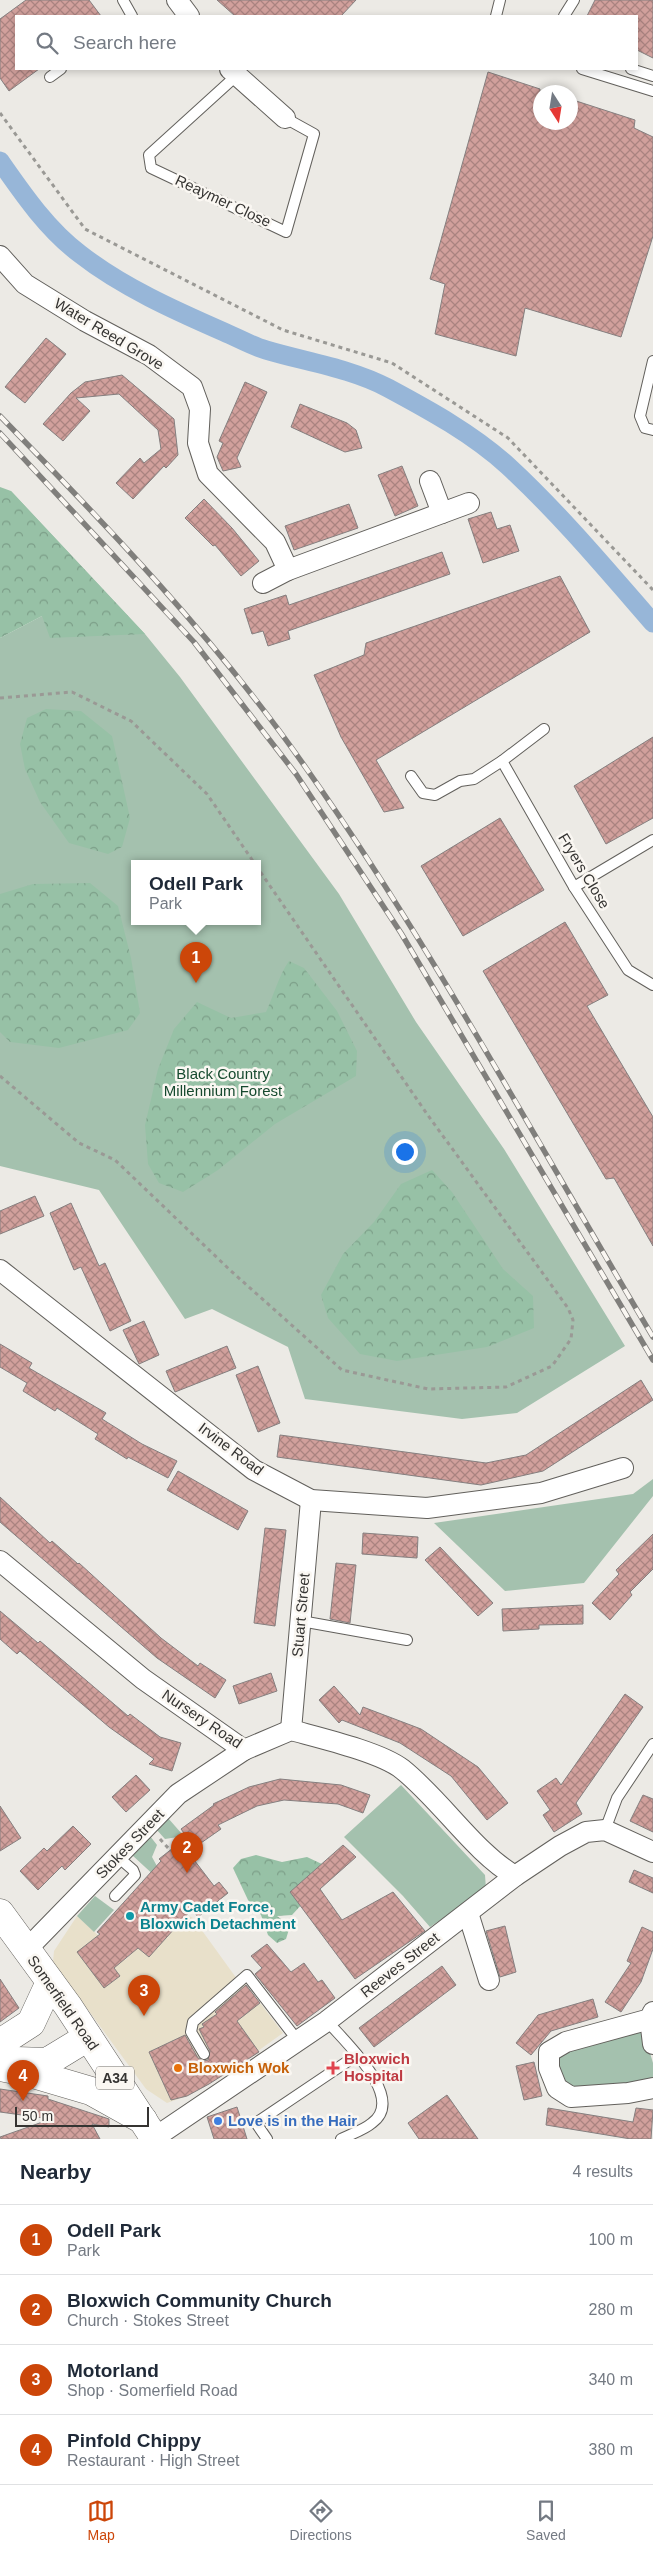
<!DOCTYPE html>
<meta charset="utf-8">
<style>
:root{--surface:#fff;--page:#f6f6f7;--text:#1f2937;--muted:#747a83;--line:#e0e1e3;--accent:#cc4609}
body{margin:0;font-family:Arial,sans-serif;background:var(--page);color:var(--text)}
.compass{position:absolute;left:533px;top:85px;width:45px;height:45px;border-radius:50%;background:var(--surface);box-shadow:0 2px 8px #0003;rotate:168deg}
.scale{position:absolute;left:15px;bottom:12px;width:134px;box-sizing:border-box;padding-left:5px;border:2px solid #353432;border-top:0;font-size:14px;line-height:18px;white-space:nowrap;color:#353432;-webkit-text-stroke:4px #faf7f2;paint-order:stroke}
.you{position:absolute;left:404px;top:1151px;width:18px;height:18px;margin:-12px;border:4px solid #fff;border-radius:50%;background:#1a73e8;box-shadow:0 0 0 8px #1a73e833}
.badge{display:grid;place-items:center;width:32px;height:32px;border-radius:50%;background:var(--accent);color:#fff;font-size:16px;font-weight:700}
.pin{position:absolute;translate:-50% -41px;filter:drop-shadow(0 1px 2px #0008)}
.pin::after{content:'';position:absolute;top:26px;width:18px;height:15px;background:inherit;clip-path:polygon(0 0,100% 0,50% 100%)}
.popup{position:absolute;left:131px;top:860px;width:130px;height:65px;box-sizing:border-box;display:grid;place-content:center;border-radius:0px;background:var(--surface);filter:drop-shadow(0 1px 4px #0005);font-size:16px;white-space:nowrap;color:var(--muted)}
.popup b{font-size:19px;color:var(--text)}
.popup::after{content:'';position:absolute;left:50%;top:100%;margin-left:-10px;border:10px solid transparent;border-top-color:var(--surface)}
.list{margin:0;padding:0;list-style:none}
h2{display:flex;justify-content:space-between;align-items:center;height:65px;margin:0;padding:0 20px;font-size:21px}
h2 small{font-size:16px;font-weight:400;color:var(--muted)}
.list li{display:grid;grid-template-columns:32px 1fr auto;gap:15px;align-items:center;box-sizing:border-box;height:70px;padding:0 20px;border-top:1px solid var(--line)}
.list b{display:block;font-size:19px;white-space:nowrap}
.list p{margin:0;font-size:16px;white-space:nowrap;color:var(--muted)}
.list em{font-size:16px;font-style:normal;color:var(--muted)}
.icon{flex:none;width:28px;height:28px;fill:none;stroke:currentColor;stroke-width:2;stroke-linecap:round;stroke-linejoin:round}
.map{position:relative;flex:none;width:653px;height:2139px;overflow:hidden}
.search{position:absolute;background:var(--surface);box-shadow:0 2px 8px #0003;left:15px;right:15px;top:15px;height:55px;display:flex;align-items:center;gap:12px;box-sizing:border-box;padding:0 18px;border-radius:0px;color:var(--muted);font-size:19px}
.sheet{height:345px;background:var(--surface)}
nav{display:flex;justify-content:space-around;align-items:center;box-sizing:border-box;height:70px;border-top:1px solid var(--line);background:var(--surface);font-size:14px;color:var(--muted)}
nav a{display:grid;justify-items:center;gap:2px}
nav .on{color:var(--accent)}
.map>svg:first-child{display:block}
.commercial{fill:#e8e0ca}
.green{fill:#a4c1ae;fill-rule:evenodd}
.forest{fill:url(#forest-crowns)}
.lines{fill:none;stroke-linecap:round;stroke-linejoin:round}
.canal{stroke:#97b6d8;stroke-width:19}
.building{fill:url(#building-cross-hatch);stroke:#857f7f}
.lane-casing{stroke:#62605c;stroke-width:12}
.street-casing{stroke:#62605c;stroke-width:22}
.secondary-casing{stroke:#62605c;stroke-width:29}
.highway-casing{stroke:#62605c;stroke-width:29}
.path{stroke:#9a9995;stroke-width:3;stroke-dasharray:4 4;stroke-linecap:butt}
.lane{stroke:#fff;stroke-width:10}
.street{stroke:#fff;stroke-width:20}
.secondary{stroke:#fff;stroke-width:28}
.highway{stroke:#fff;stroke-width:28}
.rail-casing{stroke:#807f7c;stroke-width:5.5}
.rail{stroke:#faf7f2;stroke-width:4;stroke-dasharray:11;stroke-linecap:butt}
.culture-dot{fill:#0f9aa8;stroke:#faf7f2;stroke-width:2}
.food-dot{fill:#e8710a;stroke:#faf7f2;stroke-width:2}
.health-dot{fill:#e0444e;stroke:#faf7f2;stroke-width:2}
.shop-dot{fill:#3f7fe0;stroke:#faf7f2;stroke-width:2}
.labels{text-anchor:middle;stroke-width:5;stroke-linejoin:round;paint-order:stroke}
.shield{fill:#faf7f2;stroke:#706e6c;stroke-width:1}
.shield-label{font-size:14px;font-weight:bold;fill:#353432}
.street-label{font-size:15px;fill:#353432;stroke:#faf7f2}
.park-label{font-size:15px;fill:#16492e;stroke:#faf7f2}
.culture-label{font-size:15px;font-weight:bold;fill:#0d838f;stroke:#faf7f2;text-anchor:start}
.health-label{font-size:15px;font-weight:bold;fill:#be3a42;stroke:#faf7f2;text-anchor:start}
.food-label{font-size:15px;font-weight:bold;fill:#c56008;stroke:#faf7f2;text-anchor:start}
.shop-label{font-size:15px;font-weight:bold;fill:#366cbe;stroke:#faf7f2;text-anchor:start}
</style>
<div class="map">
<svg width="653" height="2139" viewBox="0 0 653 2139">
<defs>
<pattern id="forest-crowns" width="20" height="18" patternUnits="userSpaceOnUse" patternTransform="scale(1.25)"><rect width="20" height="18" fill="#97c1a6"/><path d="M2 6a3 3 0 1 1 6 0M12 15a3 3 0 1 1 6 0" fill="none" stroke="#7c9e88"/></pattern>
<pattern id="building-cross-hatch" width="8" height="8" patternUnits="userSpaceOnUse" patternTransform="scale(1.25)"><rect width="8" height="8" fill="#d1a09c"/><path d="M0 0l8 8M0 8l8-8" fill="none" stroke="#aa8380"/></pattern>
</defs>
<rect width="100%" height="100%" fill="#eceae5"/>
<polygon class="commercial" points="187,1915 193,1918 237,1979 244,1982 283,2033 223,2076 187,2096 167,2103 146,2089 53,1962 54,1951 77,1916 125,1960 136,1949"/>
<g class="green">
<path d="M 11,491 L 145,634 L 180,677 L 339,894 L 416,1022 L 504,1149 L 625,1346 L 517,1413 L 462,1419 L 305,1399 L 288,1347 L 212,1309 L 185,1319 L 99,1190 L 0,1166 L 0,638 L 42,616 ZM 135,864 L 257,864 L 257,922 L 135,922 Z"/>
<polygon points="653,1479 653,1496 584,1583 505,1591 434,1523 633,1494"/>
<polygon points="401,1785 485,1875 486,1889 430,1927 403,1896 344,1837"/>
<polygon points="168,1818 182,1834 178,1837 165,1839 156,1829"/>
<polygon points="150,1836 157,1845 152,1857 170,1890 132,1855"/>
<polygon points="95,1896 114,1910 94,1932 77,1916"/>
<polygon points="642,2026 653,2063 653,2084 572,2093 559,2079 557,2053"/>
</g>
<g class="forest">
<polygon points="0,487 11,491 145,634 50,638 42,616 0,638"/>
<polygon points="46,709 81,711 112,736 130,818 122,847 108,854 69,843 40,802 25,769 20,744 27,718"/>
<polygon points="90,883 118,906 131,958 140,1013 128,1030 59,1048 10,1042 0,1032 0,894 33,884"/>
<path d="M 289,961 L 304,968 L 337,1011 L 357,1051 L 356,1076 L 275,1124 L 218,1170 L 183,1192 L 159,1183 L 148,1164 L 145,1125 L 158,1069 L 174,1029 L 197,1002 L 231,1018 L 266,1012 C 274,995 278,977 289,961 Z"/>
<polygon points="432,1170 452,1192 503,1269 533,1296 534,1328 487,1347 397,1361 360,1354 328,1318 321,1295 343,1254 374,1222 401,1184"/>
<polygon points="256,1855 282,1862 307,1857 324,1865 303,1903 292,1915 277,1916 290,1926 286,1939 277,1943 268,1935 261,1915 248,1900 233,1868 241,1859"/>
</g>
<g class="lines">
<path class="canal" d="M 0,161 C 23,194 47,229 80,254 C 122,287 176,311 224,332 C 238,338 252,346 266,350 C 306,362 350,368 388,388 C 429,410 473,434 508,466 C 560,514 606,569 653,623"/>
</g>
<g class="building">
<polygon points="26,0 89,0 101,16 16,16 16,69 39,69 9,91 0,78 0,19"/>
<polygon points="217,0 356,0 341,16 235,16"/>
<polygon points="595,0 653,0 653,58 637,50 637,16 587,16"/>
<polygon points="488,72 540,89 540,122 570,122 570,99 635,120 634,128 653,137 653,236 621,337 525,308 516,356 435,334 445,284 430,279"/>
<polygon points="46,338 66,354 25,403 5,387"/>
<polygon points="122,375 174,419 178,455 166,468 164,466 133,499 116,483 140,458 144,463 161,449 158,430 119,394 76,398 90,411 63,441 43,424 71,393 85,382"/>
<polygon points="245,382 267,392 237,458 241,467 223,471 217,457 223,443 219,441"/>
<polygon points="300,404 347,423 356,430 362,448 345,452 291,427"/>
<polygon points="402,466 418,506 395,516 378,475"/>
<polygon points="204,499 232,528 259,561 241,576 215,545 213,546 185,518"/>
<polygon points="349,504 358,528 294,550 285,526"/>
<polygon points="491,512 497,529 510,525 519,551 483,563 468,519"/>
<polygon points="442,552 450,574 288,631 290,639 268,646 263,631 252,634 244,609 286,595 289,605"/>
<polygon points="560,576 590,632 376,760 404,808 384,812 341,737 314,675 364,655 366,643"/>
<polygon points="653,737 653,818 606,844 574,786"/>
<polygon points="500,818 544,890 463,936 421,866"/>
<polygon points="565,922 608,995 587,1006 653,1117 653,1246 614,1178 606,1179 483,971"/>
<polygon points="35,1196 44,1216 0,1234 0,1211"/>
<polygon points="71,1203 99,1266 105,1263 131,1321 110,1331 81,1267 74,1270 50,1213"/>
<polygon points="144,1321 159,1355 139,1364 123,1330"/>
<polygon points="0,1344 32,1363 29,1368 106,1413 102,1419 142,1444 177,1461 168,1478 128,1457 127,1459 95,1439 98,1434 57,1408 55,1411 23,1391 27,1383 0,1367"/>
<polygon points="227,1346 236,1368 175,1392 166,1371"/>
<polygon points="258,1366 280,1423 258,1432 236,1375"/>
<polygon points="641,1380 653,1400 636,1411 543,1471 481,1485 277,1457 280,1435 486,1463 526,1455"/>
<polygon points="178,1471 248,1511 238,1530 167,1490"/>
<polygon points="0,1497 50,1543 52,1541 78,1564 79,1563 161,1638 198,1666 200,1663 226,1680 215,1698 157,1658 0,1522"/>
<polygon points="265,1528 286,1530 275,1626 254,1623"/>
<polygon points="363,1533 418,1537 417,1558 362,1554"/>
<polygon points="653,1534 653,1569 630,1592 632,1595 610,1620 592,1603 619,1574 616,1570"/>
<polygon points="440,1547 493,1603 478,1616 425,1560"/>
<polygon points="336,1563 356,1565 350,1623 330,1619"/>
<polygon points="583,1605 583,1624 539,1625 539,1629 503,1631 502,1609"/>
<polygon points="0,1611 38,1643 40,1641 128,1716 130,1714 160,1737 181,1743 172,1771 149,1764 154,1759 109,1727 20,1651 17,1654 0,1639"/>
<polygon points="271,1673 277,1691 239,1704 233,1686"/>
<polygon points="334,1686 360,1715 363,1707 421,1729 478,1767 508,1803 487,1820 451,1776 400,1743 342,1720 339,1723 319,1700"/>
<polygon points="625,1694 643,1707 576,1803 582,1814 554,1832 543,1815 550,1810 537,1791 556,1778 561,1785"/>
<polygon points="136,1775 150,1790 126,1812 112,1797"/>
<polygon points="280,1779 341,1785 370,1795 363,1813 338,1804 284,1800 257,1806 218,1825 221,1829 188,1852 214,1886 219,1882 228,1893 198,1917 192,1909 149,1957 138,1948 114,1968 120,1976 104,1988 77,1952 100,1934 97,1932 161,1861 159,1859 187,1837 181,1829 214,1805 213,1804 249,1787"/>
<polygon points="643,1795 653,1799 653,1832 630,1821"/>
<polygon points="0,1806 21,1838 0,1851"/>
<polygon points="73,1826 91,1844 65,1870 62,1866 38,1890 20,1871 44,1848 47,1851"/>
<polygon points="343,1845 356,1857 320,1889 342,1920 393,1892 425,1931 355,1979 290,1892"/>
<polygon points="634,1870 653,1878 653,1893 629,1882"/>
<polygon points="505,1926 516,1972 500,1977 486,1931"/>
<polygon points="642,1927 653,1932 653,1949 641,1982 621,2012 605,2002 631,1963 627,1961"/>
<polygon points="267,1944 291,1972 304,1963 318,1982 322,1980 335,1998 297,2026 255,1974 262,1968 251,1956"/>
<polygon points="442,1966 456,1985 374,2047 359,2028"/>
<polygon points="0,1979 19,2008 0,2022"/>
<polygon points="246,1985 260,2003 237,2021 259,2052 209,2084 187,2096 171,2100 149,2052 185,2035 198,2058 204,2061 208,2060 210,2051 199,2029 204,2027 202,2024 217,2014 215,2012"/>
<polygon points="593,1999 598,2017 551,2031 531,2055 516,2043 538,2015"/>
<polygon points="534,2062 542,2096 524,2100 516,2066"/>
<polygon points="0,2089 48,2096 48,2099 109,2119 109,2127 92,2124 100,2139 1,2139 0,2137 51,2119 0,2112"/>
<polygon points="447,2095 478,2139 419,2139 408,2123"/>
<polygon points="237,2107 247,2139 214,2139 207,2117"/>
<polygon points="548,2108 633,2122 636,2108 653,2110 651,2139 631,2139 546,2125"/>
</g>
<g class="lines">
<defs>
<g id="lane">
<polyline points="123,0 132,16"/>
<polyline points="496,16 500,0"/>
<polyline points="564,16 574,0"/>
<polyline points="582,69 653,91"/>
<polyline points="631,69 653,76"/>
<polyline points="236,76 149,155 151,168 286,232 314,134 285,118"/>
<polyline points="50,77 61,69"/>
<polyline points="653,361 640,416 645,428 653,430"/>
<polyline points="502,761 574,887 628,970 653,985"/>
<polyline points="411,776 423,793 435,795 460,781 474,779 502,761 544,729"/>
<polyline points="574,887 653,840"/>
<polyline points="301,1621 407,1640"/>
<polyline points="605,1830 617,1798 653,1744"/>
<polyline points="115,1896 135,1875 133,1870 118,1857"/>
<path d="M 327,2021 C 344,2041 407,2098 372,2123 C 364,2130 351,2134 341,2139"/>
<polyline points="204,2054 191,2032 193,2022 247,1975 298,2041"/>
<polyline points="267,2139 256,2123 357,2055"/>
</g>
<g id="street">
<polyline points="177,0 189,16"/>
<polyline points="230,69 285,118"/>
<polyline points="0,256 25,284 85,321 149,355 192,387 200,409 198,443 208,474 275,542 288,570"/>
<polyline points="430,481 442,513"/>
<polyline points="263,583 288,570 469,503"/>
<polyline points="0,1270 254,1470 311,1500 427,1508 541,1493 623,1468"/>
<path d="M 0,1561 L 143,1679 L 244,1750 L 291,1730 C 320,1738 380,1752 402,1769 C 442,1801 474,1852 515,1876"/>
<polyline points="291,1730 311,1500"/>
<polyline points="468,1913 489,1980"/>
<polyline points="26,1950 178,1794 244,1750"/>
<polyline points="653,2012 650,2019 653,2044"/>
<polyline points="650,2019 566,2042 549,2052 549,2068 557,2088 571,2097 628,2093 653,2088"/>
<polyline points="154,2138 327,2021 515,1876 560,1846 586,1832 605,1830 653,1852"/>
</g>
<g id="secondary">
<polyline points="0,2043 31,2023 50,1982"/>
<polyline points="16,2061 47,2062 88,2037"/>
<polyline points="0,2067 30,2073 91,2091 143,2120"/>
</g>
<polyline id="highway" points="0,1913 68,2006 155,2139"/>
</defs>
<use href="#lane" class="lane-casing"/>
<use href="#street" class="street-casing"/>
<use href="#secondary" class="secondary-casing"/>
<use href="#highway" class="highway-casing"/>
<g class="path">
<polyline points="0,113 85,229 283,330 392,363 508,438 653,590"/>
<polyline points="0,698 72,692 131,721 207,794 255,864"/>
<polyline points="0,1076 79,1143 115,1160 231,1271 342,1370 428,1389 506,1387 552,1366 571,1339 573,1320 568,1308 427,1114 257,867"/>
<polyline points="160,1839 170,1850"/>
</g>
<use href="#lane" class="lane"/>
<use href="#street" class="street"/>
<use href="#secondary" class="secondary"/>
<use href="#highway" class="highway"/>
<defs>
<g id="rail">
<path d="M 0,416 C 108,527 217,640 306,768 C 433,948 540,1148 653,1337"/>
<polyline points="0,433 194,642 296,774 401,933 653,1360"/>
</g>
</defs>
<use href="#rail" class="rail-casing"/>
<use href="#rail" class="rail"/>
</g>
<circle class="culture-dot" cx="130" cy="1916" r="5"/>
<circle class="food-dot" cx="178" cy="2068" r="5"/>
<path class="health-dot" d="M330.5 2060.5h5v5h5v5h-5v5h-5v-5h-5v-5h5z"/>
<circle class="shop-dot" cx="218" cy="2121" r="5"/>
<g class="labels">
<rect class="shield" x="96" y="2066.5" width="38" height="23" rx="4"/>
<g class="shield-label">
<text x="115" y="2083">A34</text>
</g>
<g class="street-label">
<text transform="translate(223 201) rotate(25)" y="5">Reaymer Close</text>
<text transform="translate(109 334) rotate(31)" y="5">Water Reed Grove</text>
<text transform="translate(584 871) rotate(59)" y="5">Fryers Close</text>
<text transform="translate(231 1449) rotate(37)" y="5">Irvine Road</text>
<text transform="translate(301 1615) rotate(-85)" y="5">Stuart Street</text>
<text transform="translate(202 1719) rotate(34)" y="5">Nursery Road</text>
<text transform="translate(130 1844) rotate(-46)" y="5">Stokes Street</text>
<text transform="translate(400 1965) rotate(-38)" y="5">Reeves Street</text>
<text transform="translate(63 2003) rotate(55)" y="5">Somerfield Road</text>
</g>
<g class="park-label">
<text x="223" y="1079">Black Country<tspan x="223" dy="17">Millennium Forest</tspan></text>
</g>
<g class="culture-label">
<text x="140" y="1912">Army Cadet Force,<tspan x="140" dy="17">Bloxwich Detachment</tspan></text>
</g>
<g class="health-label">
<text x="344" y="2064">Bloxwich<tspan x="344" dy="17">Hospital</tspan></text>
</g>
<g class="food-label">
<text x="188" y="2073">Bloxwich Wok</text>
</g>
<g class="shop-label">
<text x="228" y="2126">Love is in the Hair</text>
</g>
</g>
</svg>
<svg class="compass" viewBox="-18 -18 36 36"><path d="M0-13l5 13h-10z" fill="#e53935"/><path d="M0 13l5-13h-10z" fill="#747a83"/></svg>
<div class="scale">50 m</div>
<div class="you"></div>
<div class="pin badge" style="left:196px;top:983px">1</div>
<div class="popup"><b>Odell Park</b>Park</div>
<div class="pin badge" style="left:187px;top:1873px">2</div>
<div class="pin badge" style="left:144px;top:2016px">3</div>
<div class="pin badge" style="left:23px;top:2101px">4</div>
<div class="search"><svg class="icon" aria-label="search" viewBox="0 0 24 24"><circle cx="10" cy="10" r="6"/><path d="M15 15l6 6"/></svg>Search here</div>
</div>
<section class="sheet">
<h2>Nearby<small>4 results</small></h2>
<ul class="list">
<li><span class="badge">1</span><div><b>Odell Park</b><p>Park</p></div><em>100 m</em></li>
<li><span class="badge">2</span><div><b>Bloxwich Community Church</b><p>Church · Stokes Street</p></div><em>280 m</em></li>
<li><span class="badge">3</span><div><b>Motorland</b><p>Shop · Somerfield Road</p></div><em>340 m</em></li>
<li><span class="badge">4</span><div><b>Pinfold Chippy</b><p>Restaurant · High Street</p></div><em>380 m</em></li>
</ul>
</section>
<nav>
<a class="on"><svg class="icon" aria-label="map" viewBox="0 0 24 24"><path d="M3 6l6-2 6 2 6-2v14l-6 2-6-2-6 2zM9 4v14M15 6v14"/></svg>Map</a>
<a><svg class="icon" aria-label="directions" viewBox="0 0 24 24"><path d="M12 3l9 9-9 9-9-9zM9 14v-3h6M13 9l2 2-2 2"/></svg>Directions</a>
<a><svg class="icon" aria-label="saved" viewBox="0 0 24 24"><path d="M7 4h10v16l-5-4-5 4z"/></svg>Saved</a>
</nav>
